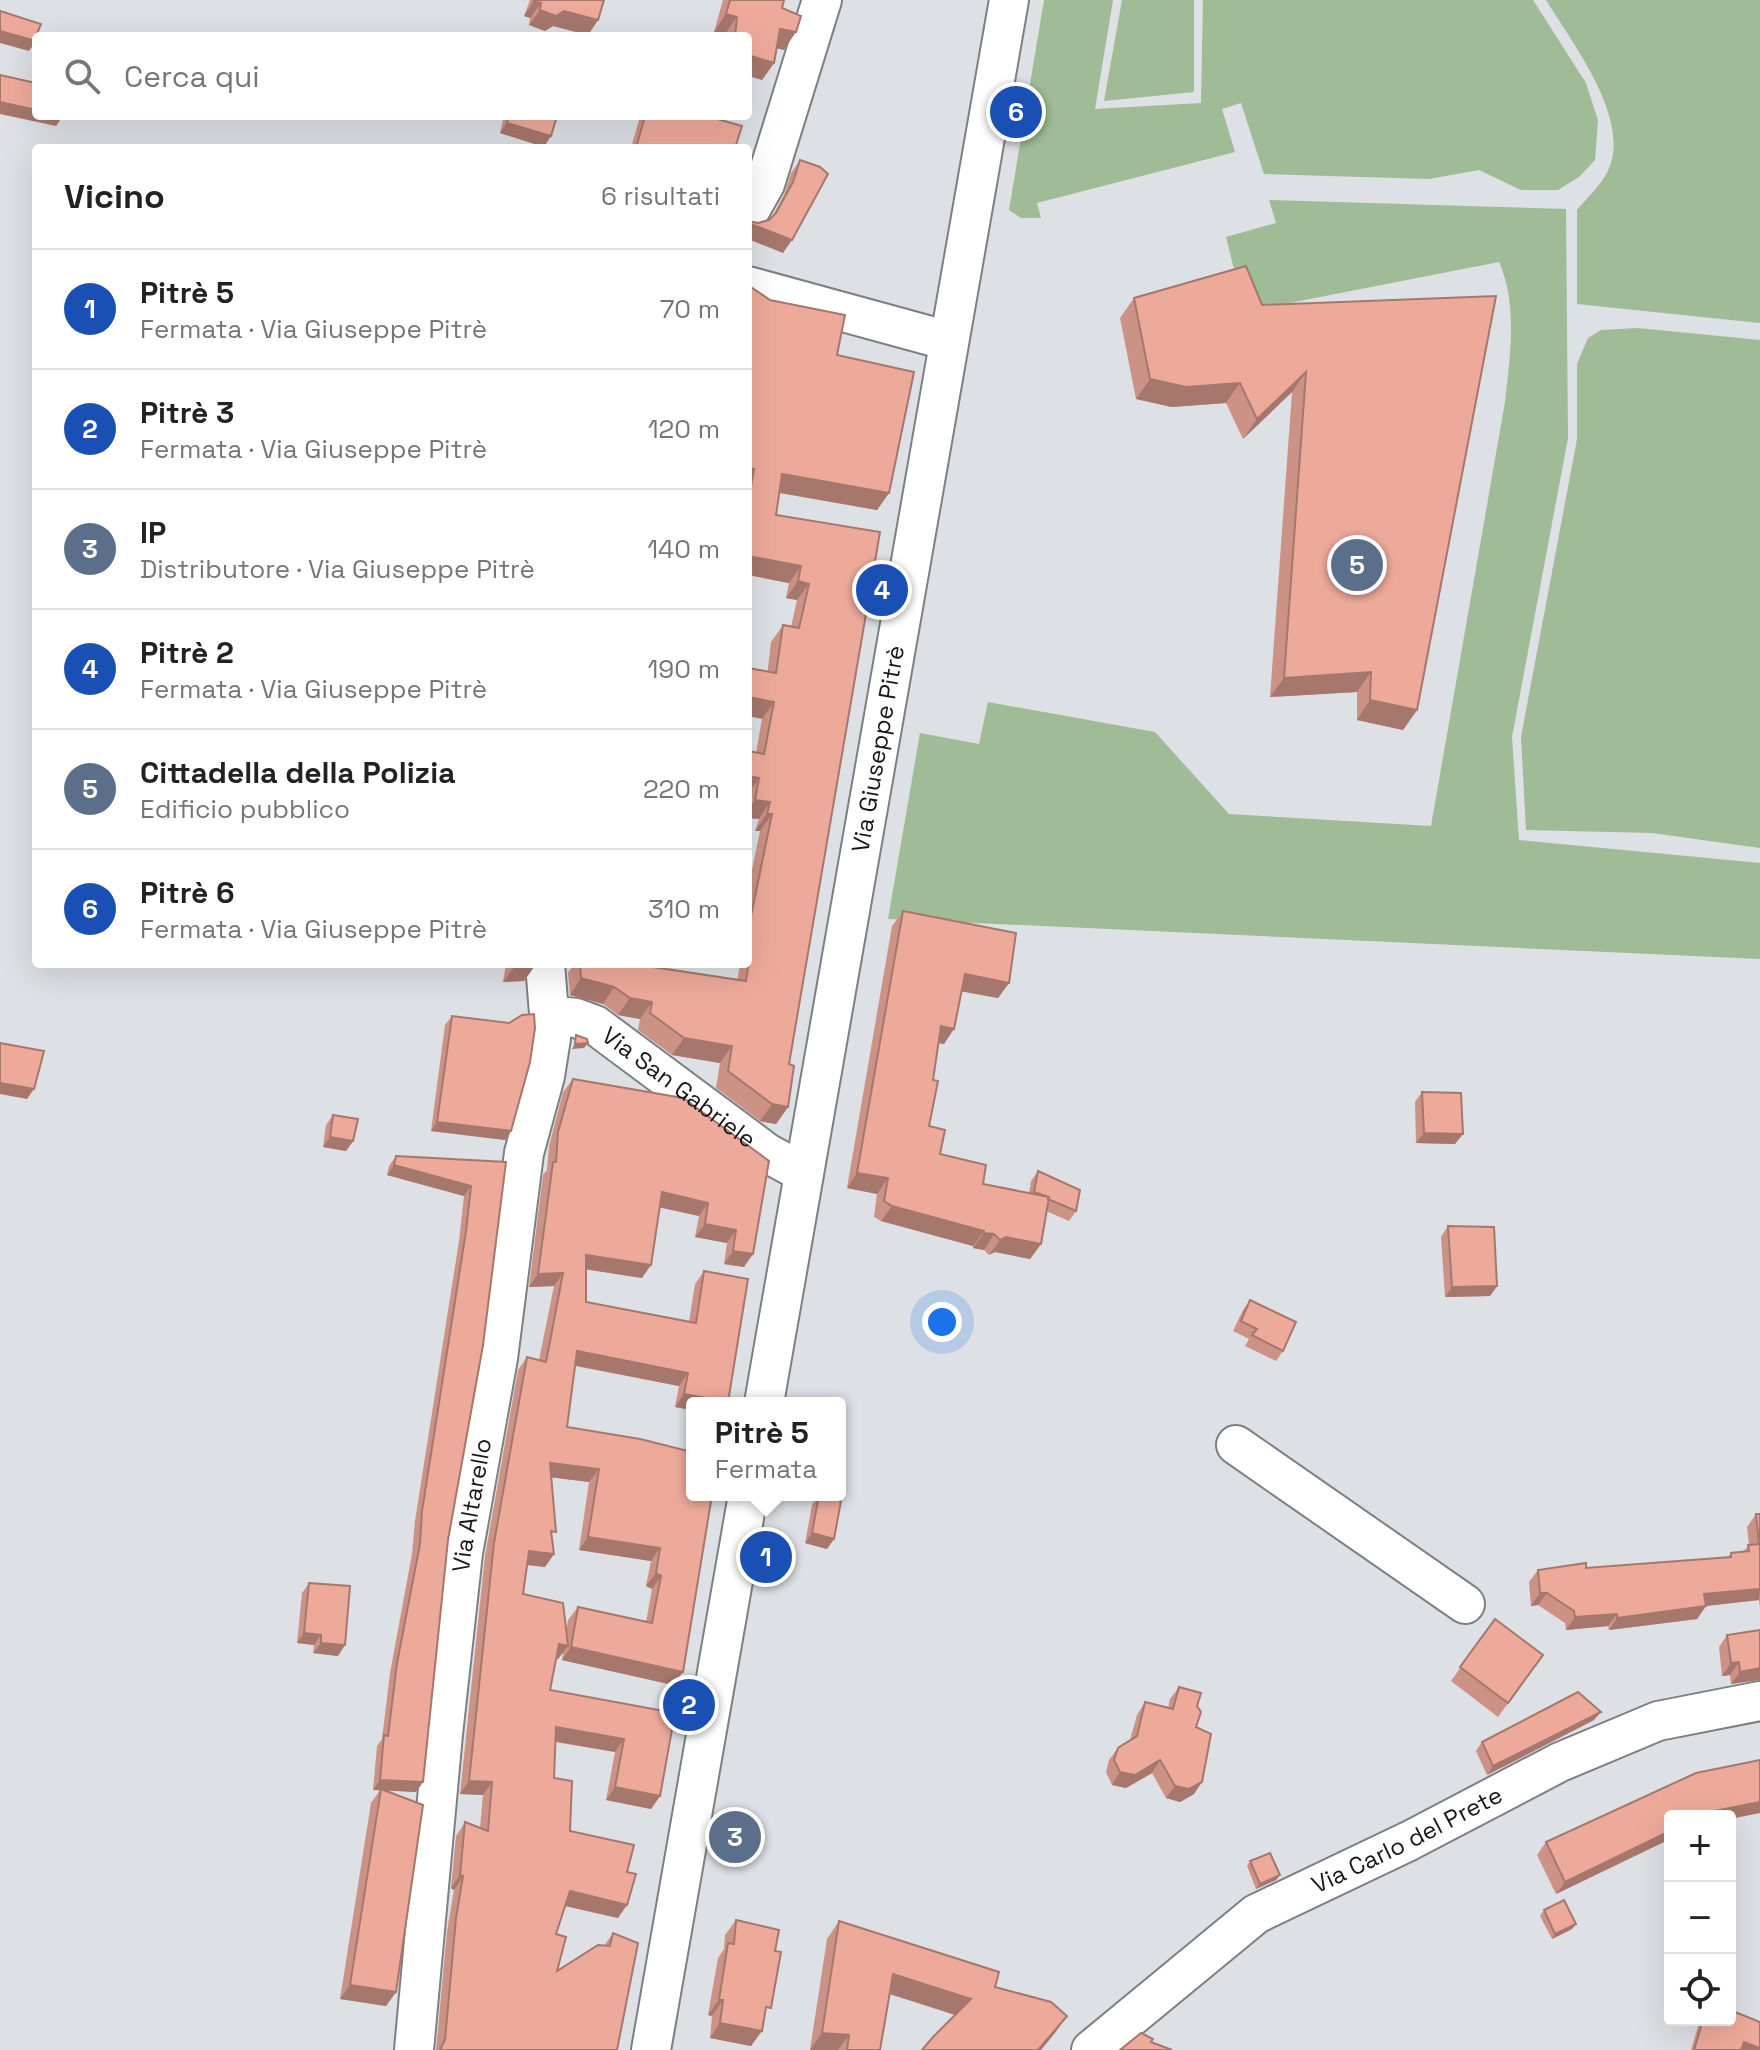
<!DOCTYPE html>
<html lang="it">
<meta charset="utf-8">
<style>
:root{--surface:#fff;--page:#f6f6f6;--text:#222;--muted:#767676;--line:#e0e0e0;--accent:#db2777}
body{margin:0;font-family:"Space Grotesk",sans-serif;background:var(--page);color:var(--text)}
.controls{position:absolute;right:24px;bottom:24px;display:grid;overflow:hidden;border-radius:8px;box-shadow:0 8px 32px #0002}
.controls button{width:72px;height:72px;display:grid;place-items:center;padding:0;border:0;border-bottom:2px solid var(--line);background:var(--surface);color:var(--text);font:40px sans-serif}
.you{position:absolute;left:942px;top:1322px;width:28px;height:28px;margin:-20px;border:6px solid #fff;border-radius:50%;background:#1a73e8;box-shadow:0 0 0 12px #1a73e833}
.badge{display:grid;place-items:center;width:52px;height:52px;border-radius:50%;background:var(--accent);color:#fff;font-size:26px;font-weight:700}
.pin{position:absolute;translate:-50% -50%;border:4px solid #fff;box-shadow:0 2px 8px #0006}
.popup{position:absolute;left:686px;top:1397px;width:160px;height:104px;box-sizing:border-box;display:grid;place-content:center;border-radius:8px;background:var(--surface);filter:drop-shadow(0 2px 6px #0005);font-size:26px;white-space:nowrap;color:var(--muted)}
.popup b{font-size:30px;color:var(--text)}
.popup::after{content:'';position:absolute;left:50%;top:100%;margin-left:-16px;border:16px solid transparent;border-top-color:var(--surface)}
.list{margin:0;padding:0;list-style:none}
h2{display:flex;justify-content:space-between;align-items:center;height:104px;margin:0;padding:0 32px;font-size:34px}
h2 small{font-size:26px;font-weight:400;color:var(--muted)}
.list li{display:grid;grid-template-columns:52px 1fr auto;gap:24px;align-items:center;box-sizing:border-box;height:120px;padding:0 32px;border-top:2px solid var(--line)}
.list b{display:block;font-size:30px;white-space:nowrap}
.list p{margin:0;font-size:26px;white-space:nowrap;color:var(--muted)}
.list em{font-size:26px;font-style:normal;color:var(--muted)}
.icon{flex:none;width:44px;height:44px;fill:none;stroke:currentColor;stroke-width:2;stroke-linecap:round;stroke-linejoin:round}
.map{position:relative;flex:none;width:1760px;height:2050px;overflow:hidden}
.search{position:absolute;background:var(--surface);box-shadow:0 8px 32px #0002;left:32px;top:32px;width:720px;height:88px;display:flex;align-items:center;gap:20px;box-sizing:border-box;padding:0 28px;border-radius:8px;color:var(--muted);font-size:30px}
.panel{position:absolute;background:var(--surface);box-shadow:0 8px 32px #0002;left:32px;top:144px;width:720px;height:824px;border-radius:8px}
.map>svg:first-child{display:block}
.green{fill:#9fbc96}
.lines{fill:none;stroke-linecap:round;stroke-linejoin:round}
.minor-casing{stroke:#7d8083;stroke-width:42}
.minor{stroke:#fff;stroke-width:38}
.wall{fill:#cc9285;fill-rule:evenodd}
.shaded-wall{fill:#a6776c}
.building{fill:#edaa9b;stroke:#a6776c;stroke-width:2}
.labels{text-anchor:middle;stroke-width:6;stroke-linejoin:round;paint-order:stroke}
.street-label{font-size:24px;fill:#171819;stroke:#eaedf1}
</style>
<div class="map">
<svg width="1760" height="2050" viewBox="0 0 1760 2050">
<rect width="100%" height="100%" fill="#dde0e4"/>
<g class="green">
<polygon points="1044,0 1113,0 1095,109 1201,103 1203,0 1533,0 1586,83 1598,120 1595,160 1579,177 1558,190 1521,190 1479,170 1429,179 1264,174 1241,103 1222,109 1235,152 1037,203 1041,218 1021,218 1009,210"/>
<polygon points="1122,0 1194,0 1194,92 1104,101"/>
<path d="M 1546,0 L 1760,0 L 1760,323 L 1577,304 L 1577,210 C 1586,199 1598,188 1605,176 C 1637,125 1572,43 1546,0 Z"/>
<path d="M 1269,200 L 1566,209 L 1568,438 L 1512,737 L 1519,840 L 1760,863 L 1760,959 L 888,919 L 920,733 L 979,744 L 988,702 L 1155,732 L 1229,814 L 1431,826 L 1505,402 C 1510,356 1518,305 1499,262 L 1254,310 L 1242,301 L 1226,237 L 1276,223 Z"/>
<polygon points="1638,328 1760,340 1760,848 1652,833 1526,830 1521,737 1577,439 1577,364 1588,338 1601,330"/>
</g>
<g class="lines">
<defs>
<g id="minor">
<polyline points="748,214 765,184 822,0"/>
<polyline points="748,286 949,341"/>
<path id="s1" d="M 549,1015 L 576,1018 L 595,1025 L 767,1153 L 804,1173"/>
<path id="s2" d="M 764,1403 L 1009,0"/>
<polyline points="1236,1445 1465,1604"/>
<path id="s3" d="M 414,2050 L 443,1734 L 463,1553 L 498,1358 L 524,1153 L 545,1076 L 551,1038 L 545,964"/>
<polyline points="651,2050 748,1495"/>
<path id="s4" d="M 1091,2050 L 1256,1914 L 1409,1841 L 1560,1762 L 1658,1721 L 1760,1701"/>
</g>
</defs>
<use href="#minor" class="minor-casing"/>
<use href="#minor" class="minor"/>
</g>
<g class="wall">
<polygon points="530,0 604,0 598,20 588,35 553,26 545,31 529,25 530,18 524,16"/>
<polygon points="723,0 784,0 782,8 784,50 777,48 774,63 762,80 748,36 725,36 725,34 714,32"/>
<polygon points="504,116 557,116 544,147 500,133"/>
<polygon points="640,116 707,116 735,148 631,148"/>
<polygon points="800,160 783,253 758,223 769,220 772,217 784,195 791,173"/>
<polygon points="748,285 837,355 889,493 877,510 779,493 776,515 880,532 789,1064 788,1107 776,1124 760,1121 716,1088 720,1063 672,1055 638,1030 640,1019 618,1015 603,1004 570,995 568,973 574,964 633,964 737,980 740,965 736,964 748,964 748,889 760,831 755,831 759,819 748,818 748,751 756,753 762,719 771,642 783,625 791,627 797,600 786,598 789,583 748,575"/>
<polygon points="1496,296 1417,710 1403,730 1357,720 1357,692 1270,697 1292,392 1243,439 1226,403 1172,407 1136,399 1120,318 1134,298 1262,305"/>
<polygon points="903,911 1009,983 998,998 962,991 944,1044 939,1043 933,1080 929,1126 940,1154 983,1184 1029,1193 1031,1181 1038,1171 1076,1211 1069,1221 1046,1211 1041,1244 1030,1259 995,1252 989,1255 984,1250 973,1248 973,1246 881,1221 874,1217 877,1194 847,1188 892,926"/>
<polygon points="506,964 536,964 524,981 503,982"/>
<polygon points="452,1016 509,1023 511,1131 505,1140 431,1131 445,1025"/>
<path d="M 573,1079 L 769,1161 L 744,1267 L 724,1264 L 727,1243 L 695,1237 L 699,1216 L 660,1207 L 642,1278 L 586,1269 L 586,1302 L 689,1322 L 695,1284 L 704,1271 L 728,1402 L 727,1403 L 692,1403 L 692,1410 L 675,1407 L 679,1386 L 575,1366 L 567,1427 L 692,1452 L 673,1685 L 562,1660 L 563,1652 L 558,1659 L 556,1658 L 550,1690 L 675,1713 L 660,1796 L 651,1809 L 606,1800 L 615,1752 L 555,1742 L 554,1778 L 570,1831 L 618,1918 L 565,1906 L 556,1934 L 557,1971 L 604,1946 L 613,1933 L 617,2050 L 436,2050 L 447,1931 L 454,1890 L 451,1888 L 456,1836 L 465,1822 L 480,1828 L 483,1795 L 460,1794 L 485,1556 L 518,1370 L 527,1357 L 539,1360 L 554,1286 L 529,1287 L 543,1175 L 547,1170 L 549,1146 L 563,1092 ZM 551,1477 L 589,1482 L 579,1550 L 651,1561 L 646,1586 L 652,1589 L 646,1622 L 578,1607 L 568,1620 L 566,1633 L 523,1594 L 527,1565 L 545,1567 L 554,1554 L 552,1538 Z"/>
<polygon points="1422,1092 1455,1144 1416,1143 1415,1102"/>
<polygon points="333,1115 353,1141 346,1151 323,1147 326,1125"/>
<polygon points="396,1156 506,1162 448,1540 423,1782 416,1792 384,1790 396,1992 386,2006 340,1999 371,1803 380,1790 373,1790 377,1746 382,1739 390,1673 412,1554 415,1521 459,1241 464,1196 387,1175 389,1166"/>
<polygon points="1448,1226 1497,1286 1490,1296 1445,1297 1441,1237"/>
<polygon points="1250,1300 1283,1351 1276,1361 1245,1346 1249,1339 1233,1331 1243,1310"/>
<polygon points="819,1495 834,1539 827,1549 805,1543 812,1505"/>
<polygon points="1756,1514 1760,1514 1760,1608 1759,1600 1706,1606 1697,1619 1609,1630 1608,1626 1566,1630 1565,1623 1538,1605 1531,1606 1529,1582 1538,1570 1586,1568 1728,1557 1731,1553 1743,1552 1749,1545 1747,1527"/>
<polygon points="309,1583 338,1656 313,1653 314,1645 297,1643 302,1593"/>
<polygon points="1495,1619 1543,1655 1498,1717 1451,1681"/>
<polygon points="1727,1635 1756,1679 1731,1684 1730,1675 1722,1676 1719,1647"/>
<polygon points="1179,1687 1197,1706 1194,1794 1180,1802 1166,1798 1152,1773 1126,1788 1112,1785 1106,1772 1109,1760 1118,1748 1130,1740 1137,1715 1145,1702 1168,1708 1170,1699"/>
<polygon points="1594,1720 1487,1775 1476,1751 1482,1742"/>
<polygon points="1670,1816 1670,1839 1556,1894 1537,1855 1546,1842"/>
<polygon points="1250,1861 1280,1875 1276,1880 1256,1889 1247,1866"/>
<polygon points="1544,1910 1572,1929 1552,1939 1540,1916"/>
<polygon points="736,1920 764,2017 751,2046 710,2038 712,2016 708,2015 718,1958 724,1949 725,1935"/>
<polygon points="839,1921 995,1987 1055,2033 955,2015 889,1994 880,2050 810,2050 827,1939"/>
<polygon points="1700,2020 1730,2020 1760,2050 1691,2050"/>
</g>
<g class="shaded-wall">
<polygon points="534,1 541,3 530,18 524,16"/>
<polygon points="540,10 564,11 598,20 588,35 553,26 545,31 529,25"/>
<polygon points="726,14 737,17 725,34 714,32"/>
<polygon points="780,29 796,32 784,50 767,46"/>
<polygon points="0,31 36,41 29,51 0,43"/>
<polygon points="748,55 774,63 762,80 748,76"/>
<polygon points="0,102 36,110 36,116 63,116 56,126 0,114"/>
<polygon points="507,123 551,136 544,147 500,133"/>
<polygon points="748,223 792,240 783,253 748,239"/>
<polygon points="1306,372 1292,392 1243,439 1257,419"/>
<polygon points="1150,379 1240,383 1226,403 1172,407 1136,399"/>
<polygon points="748,468 754,469 748,478"/>
<polygon points="782,474 889,493 877,510 770,491"/>
<polygon points="748,556 801,566 789,583 748,575"/>
<polygon points="798,581 809,584 797,600 786,598"/>
<polygon points="1371,672 1357,692 1270,697 1284,678"/>
<polygon points="748,697 774,702 762,719 748,716"/>
<polygon points="1370,700 1417,710 1403,730 1357,720"/>
<polygon points="748,776 759,778 748,794"/>
<polygon points="755,800 770,802 759,819 748,818 748,810"/>
<polygon points="767,814 772,814 760,831 755,831"/>
<polygon points="536,964 524,981 503,982 515,966"/>
<polygon points="965,974 1009,983 998,998 954,990"/>
<polygon points="581,978 614,987 603,1004 570,995"/>
<polygon points="630,998 652,1002 640,1019 618,1015"/>
<polygon points="941,1026 954,1029 944,1044 930,1041"/>
<polygon points="684,1038 732,1046 720,1063 672,1055"/>
<polygon points="588,1043 584,1048 572,1049 575,1044"/>
<polygon points="0,1083 34,1089 27,1099 0,1094"/>
<polygon points="772,1104 788,1107 776,1124 760,1121"/>
<polygon points="437,1122 511,1131 505,1140 431,1131"/>
<polygon points="1424,1133 1463,1134 1455,1144 1416,1143"/>
<polygon points="330,1137 353,1141 346,1151 323,1147"/>
<polygon points="394,1165 471,1186 464,1196 387,1175"/>
<polygon points="857,1173 888,1178 877,1194 847,1188"/>
<polygon points="662,1192 708,1203 699,1216 653,1206"/>
<polygon points="892,1206 984,1231 973,1246 881,1221"/>
<polygon points="705,1224 736,1230 727,1243 695,1237"/>
<polygon points="984,1233 994,1234 984,1250 973,1248"/>
<polygon points="1006,1237 1041,1244 1030,1259 995,1252 989,1255 1000,1240"/>
<polygon points="733,1251 753,1254 744,1267 724,1264"/>
<polygon points="586,1255 651,1265 642,1278 577,1268"/>
<polygon points="563,1273 554,1286 529,1287 538,1274"/>
<polygon points="1497,1286 1490,1296 1445,1297 1452,1287"/>
<polygon points="577,1351 688,1373 679,1386 568,1364"/>
<polygon points="684,1394 728,1402 727,1403 692,1403 692,1410 675,1407"/>
<polygon points="550,1463 599,1469 589,1482 540,1476"/>
<polygon points="812,1533 834,1539 827,1549 805,1543"/>
<polygon points="588,1537 660,1548 651,1561 579,1550"/>
<polygon points="529,1551 554,1554 545,1567 520,1564"/>
<polygon points="656,1573 661,1576 652,1589 646,1586"/>
<polygon points="1760,1589 1759,1600 1696,1607 1704,1594"/>
<polygon points="1540,1593 1547,1593 1538,1605 1531,1606"/>
<polygon points="1706,1606 1697,1619 1609,1630 1617,1618"/>
<polygon points="1617,1614 1608,1626 1566,1630 1575,1617"/>
<polygon points="304,1633 321,1635 314,1645 297,1643"/>
<polygon points="321,1643 345,1645 338,1656 313,1653"/>
<polygon points="559,1644 568,1646 558,1659 550,1657"/>
<polygon points="571,1647 683,1672 673,1685 562,1660"/>
<polygon points="1739,1662 1730,1675 1722,1676 1731,1663"/>
<polygon points="1760,1668 1760,1680 1731,1684 1740,1672"/>
<polygon points="1601,1712 1594,1720 1487,1775 1493,1766"/>
<polygon points="556,1727 624,1739 615,1752 547,1740"/>
<polygon points="1160,1760 1152,1773 1126,1788 1112,1785 1120,1772"/>
<polygon points="380,1780 423,1782 416,1792 373,1790"/>
<polygon points="469,1781 492,1782 483,1795 460,1794"/>
<polygon points="1202,1782 1194,1794 1180,1802 1166,1798 1175,1786"/>
<polygon points="615,1787 660,1796 651,1809 606,1800"/>
<polygon points="1760,1802 1760,1813 1730,1819 1730,1816 1701,1816 1709,1812"/>
<polygon points="1670,1831 1670,1839 1556,1894 1565,1882"/>
<polygon points="460,1875 463,1876 454,1890 451,1888"/>
<polygon points="1280,1875 1276,1880 1256,1889 1260,1884"/>
<polygon points="570,1891 627,1905 618,1918 561,1905"/>
<polygon points="1576,1924 1572,1929 1552,1939 1555,1934"/>
<polygon points="893,1974 971,1999 959,2016 881,1991"/>
<polygon points="350,1985 396,1992 386,2006 340,1999"/>
<polygon points="719,2000 723,2000 712,2016 708,2015"/>
<polygon points="1067,2016 1055,2033 1041,2050 1038,2050"/>
<polygon points="720,2023 762,2031 751,2046 710,2038"/>
<polygon points="822,2033 849,2035 838,2050 810,2050"/>
<polygon points="1744,2042 1760,2048 1760,2050 1738,2050"/>
</g>
<g class="building">
<polygon points="535,0 604,0 598,20 564,11 556,16 540,10 541,3 534,1"/>
<polygon points="730,0 784,0 782,8 801,16 796,32 780,29 774,63 748,55 748,36 735,36 737,17 726,14"/>
<polygon points="0,11 41,24 36,36 36,41 0,31"/>
<polygon points="0,75 36,83 36,110 0,102"/>
<polygon points="509,116 557,116 551,136 507,123"/>
<polygon points="645,116 707,116 742,126 735,148 636,148"/>
<polygon points="800,160 820,167 828,174 792,240 748,223 748,221 758,223 769,220 776,213 793,182"/>
<polygon points="1246,266 1262,305 1496,296 1417,710 1370,700 1371,672 1284,678 1306,372 1257,419 1240,383 1186,387 1150,379 1134,298"/>
<polygon points="748,285 770,300 845,315 837,355 914,372 889,493 782,474 776,515 880,532 789,1064 794,1066 788,1107 772,1104 728,1071 732,1046 684,1038 650,1013 652,1002 630,998 614,987 581,978 580,964 633,964 746,981 751,948 748,947 748,916 751,916 772,814 767,814 770,802 755,800 759,778 748,776 748,751 764,754 774,702 748,697 748,668 776,673 783,625 799,628 809,584 798,581 801,566 748,556 748,502 754,469 748,468"/>
<polygon points="903,911 1016,933 1009,983 965,974 954,1029 941,1026 933,1080 938,1081 929,1126 945,1130 940,1154 986,1165 983,1184 1049,1197 1041,1244 1006,1237 1000,1240 994,1234 984,1233 984,1231 892,1206 884,1201 888,1178 857,1173"/>
<polygon points="534,1014 535,1028 530,1062 511,1131 437,1122 452,1016 509,1023 522,1015"/>
<polygon points="576,1035 587,1039 588,1043 575,1044"/>
<polygon points="0,1043 44,1051 34,1089 0,1083"/>
<polygon points="573,1079 683,1098 769,1161 753,1254 733,1251 736,1230 705,1224 708,1203 662,1192 651,1265 586,1255 586,1302 696,1323 704,1271 748,1279 728,1402 684,1394 688,1373 577,1351 567,1427 640,1439 692,1452 692,1495 712,1495 683,1672 571,1647 578,1607 652,1623 661,1576 656,1573 660,1548 588,1537 599,1469 550,1463 556,1532 551,1531 554,1554 529,1551 523,1594 563,1603 568,1646 559,1644 550,1690 675,1713 660,1796 615,1787 624,1739 556,1727 554,1778 572,1781 570,1831 634,1845 627,1872 636,1874 627,1905 570,1891 556,1934 566,1937 557,1971 598,1945 610,1946 613,1933 638,1943 617,2050 440,2050 445,2040 456,1918 463,1876 460,1875 465,1822 488,1831 492,1782 469,1781 494,1543 527,1357 546,1362 563,1273 538,1274 553,1162 556,1162 558,1132"/>
<polygon points="1422,1092 1461,1093 1463,1134 1424,1133"/>
<polygon points="333,1115 358,1119 353,1141 330,1137"/>
<polygon points="396,1156 506,1162 483,1345 448,1540 423,1782 380,1780 384,1735 388,1736 397,1663 420,1544 422,1511 466,1231 471,1186 394,1165"/>
<polygon points="1038,1171 1080,1190 1076,1211 1048,1199 1049,1197 1034,1192"/>
<polygon points="1448,1226 1494,1227 1497,1286 1452,1287"/>
<polygon points="1250,1300 1296,1322 1283,1351 1252,1335 1257,1329 1241,1321"/>
<polygon points="819,1495 841,1501 834,1539 812,1533"/>
<polygon points="1756,1514 1760,1514 1760,1589 1704,1594 1706,1606 1617,1618 1617,1614 1575,1617 1574,1611 1547,1593 1540,1593 1538,1570 1586,1563 1586,1568 1731,1557 1731,1553 1749,1551 1748,1545 1759,1544"/>
<polygon points="309,1583 350,1586 345,1645 321,1643 321,1635 304,1633"/>
<polygon points="1495,1619 1543,1655 1508,1703 1460,1667"/>
<polygon points="1760,1630 1760,1668 1740,1672 1739,1662 1731,1663 1727,1635"/>
<polygon points="1179,1687 1201,1693 1197,1706 1201,1712 1196,1727 1211,1734 1202,1782 1189,1789 1175,1786 1160,1760 1135,1775 1120,1772 1114,1760 1118,1748 1137,1736 1145,1702 1173,1709"/>
<polygon points="1578,1692 1601,1712 1493,1766 1482,1742"/>
<polygon points="1760,1760 1760,1802 1709,1812 1701,1816 1670,1816 1670,1831 1565,1882 1546,1842 1696,1773"/>
<polygon points="381,1789 423,1805 396,1992 350,1985"/>
<polygon points="1270,1853 1280,1875 1260,1884 1250,1861"/>
<polygon points="1564,1900 1576,1924 1555,1934 1544,1910"/>
<polygon points="736,1920 779,1930 775,1951 781,1952 771,2008 766,2007 762,2031 720,2023 723,2000 719,2000 728,1943 734,1944"/>
<polygon points="839,1921 999,1972 995,1987 1051,2002 1067,2016 1038,2050 922,2050 933,2037 971,1999 893,1974 880,2050 847,2050 849,2035 822,2033"/>
<polygon points="1730,2010 1760,2022 1760,2048 1744,2042 1741,2050 1694,2050 1703,2020 1730,2020"/>
<polygon points="1141,2033 1153,2039 1151,2042 1172,2050 1120,2050"/>
</g>
<g class="labels">
<g class="street-label">
<text dy="8" stroke="none"><textPath href="#s2" startOffset="664">Via Giuseppe Pitrè</textPath></text>
<text dy="8" stroke="none"><textPath href="#s1" startOffset="152">Via San Gabriele</textPath></text>
<text dy="8" stroke="none"><textPath href="#s3" startOffset="548">Via Altarello</textPath></text>
<text dy="8" stroke="none"><textPath href="#s4" startOffset="382">Via Carlo del Prete</textPath></text>
</g>
</g>
</svg>
<div class="controls">
<button>+</button>
<button>−</button>
<button><svg class="icon" aria-label="locate" viewBox="0 0 24 24"><circle cx="12" cy="12" r="6"/><path d="M12 2v4M12 18v4M2 12h4M18 12h4"/></svg></button>
</div>
<div class="you"></div>
<div class="pin badge" style="left:766px;top:1557px;background:#1a4fb4">1</div>
<div class="popup"><b>Pitrè 5</b>Fermata</div>
<div class="pin badge" style="left:689px;top:1705px;background:#1a4fb4">2</div>
<div class="pin badge" style="left:735px;top:1837px;background:#5c6f8a">3</div>
<div class="pin badge" style="left:882px;top:590px;background:#1a4fb4">4</div>
<div class="pin badge" style="left:1357px;top:565px;background:#5c6f8a">5</div>
<div class="pin badge" style="left:1016px;top:112px;background:#1a4fb4">6</div>
<div class="search"><svg class="icon" aria-label="search" viewBox="0 0 24 24"><circle cx="10" cy="10" r="6"/><path d="M15 15l6 6"/></svg>Cerca qui</div>
<section class="panel">
<h2>Vicino<small>6 risultati</small></h2>
<ul class="list">
<li><span class="badge" style="background:#1a4fb4">1</span><div><b>Pitrè 5</b><p>Fermata · Via Giuseppe Pitrè</p></div><em>70 m</em></li>
<li><span class="badge" style="background:#1a4fb4">2</span><div><b>Pitrè 3</b><p>Fermata · Via Giuseppe Pitrè</p></div><em>120 m</em></li>
<li><span class="badge" style="background:#5c6f8a">3</span><div><b>IP</b><p>Distributore · Via Giuseppe Pitrè</p></div><em>140 m</em></li>
<li><span class="badge" style="background:#1a4fb4">4</span><div><b>Pitrè 2</b><p>Fermata · Via Giuseppe Pitrè</p></div><em>190 m</em></li>
<li><span class="badge" style="background:#5c6f8a">5</span><div><b>Cittadella della Polizia</b><p>Edificio pubblico</p></div><em>220 m</em></li>
<li><span class="badge" style="background:#1a4fb4">6</span><div><b>Pitrè 6</b><p>Fermata · Via Giuseppe Pitrè</p></div><em>310 m</em></li>
</ul>
</section>
</div>
